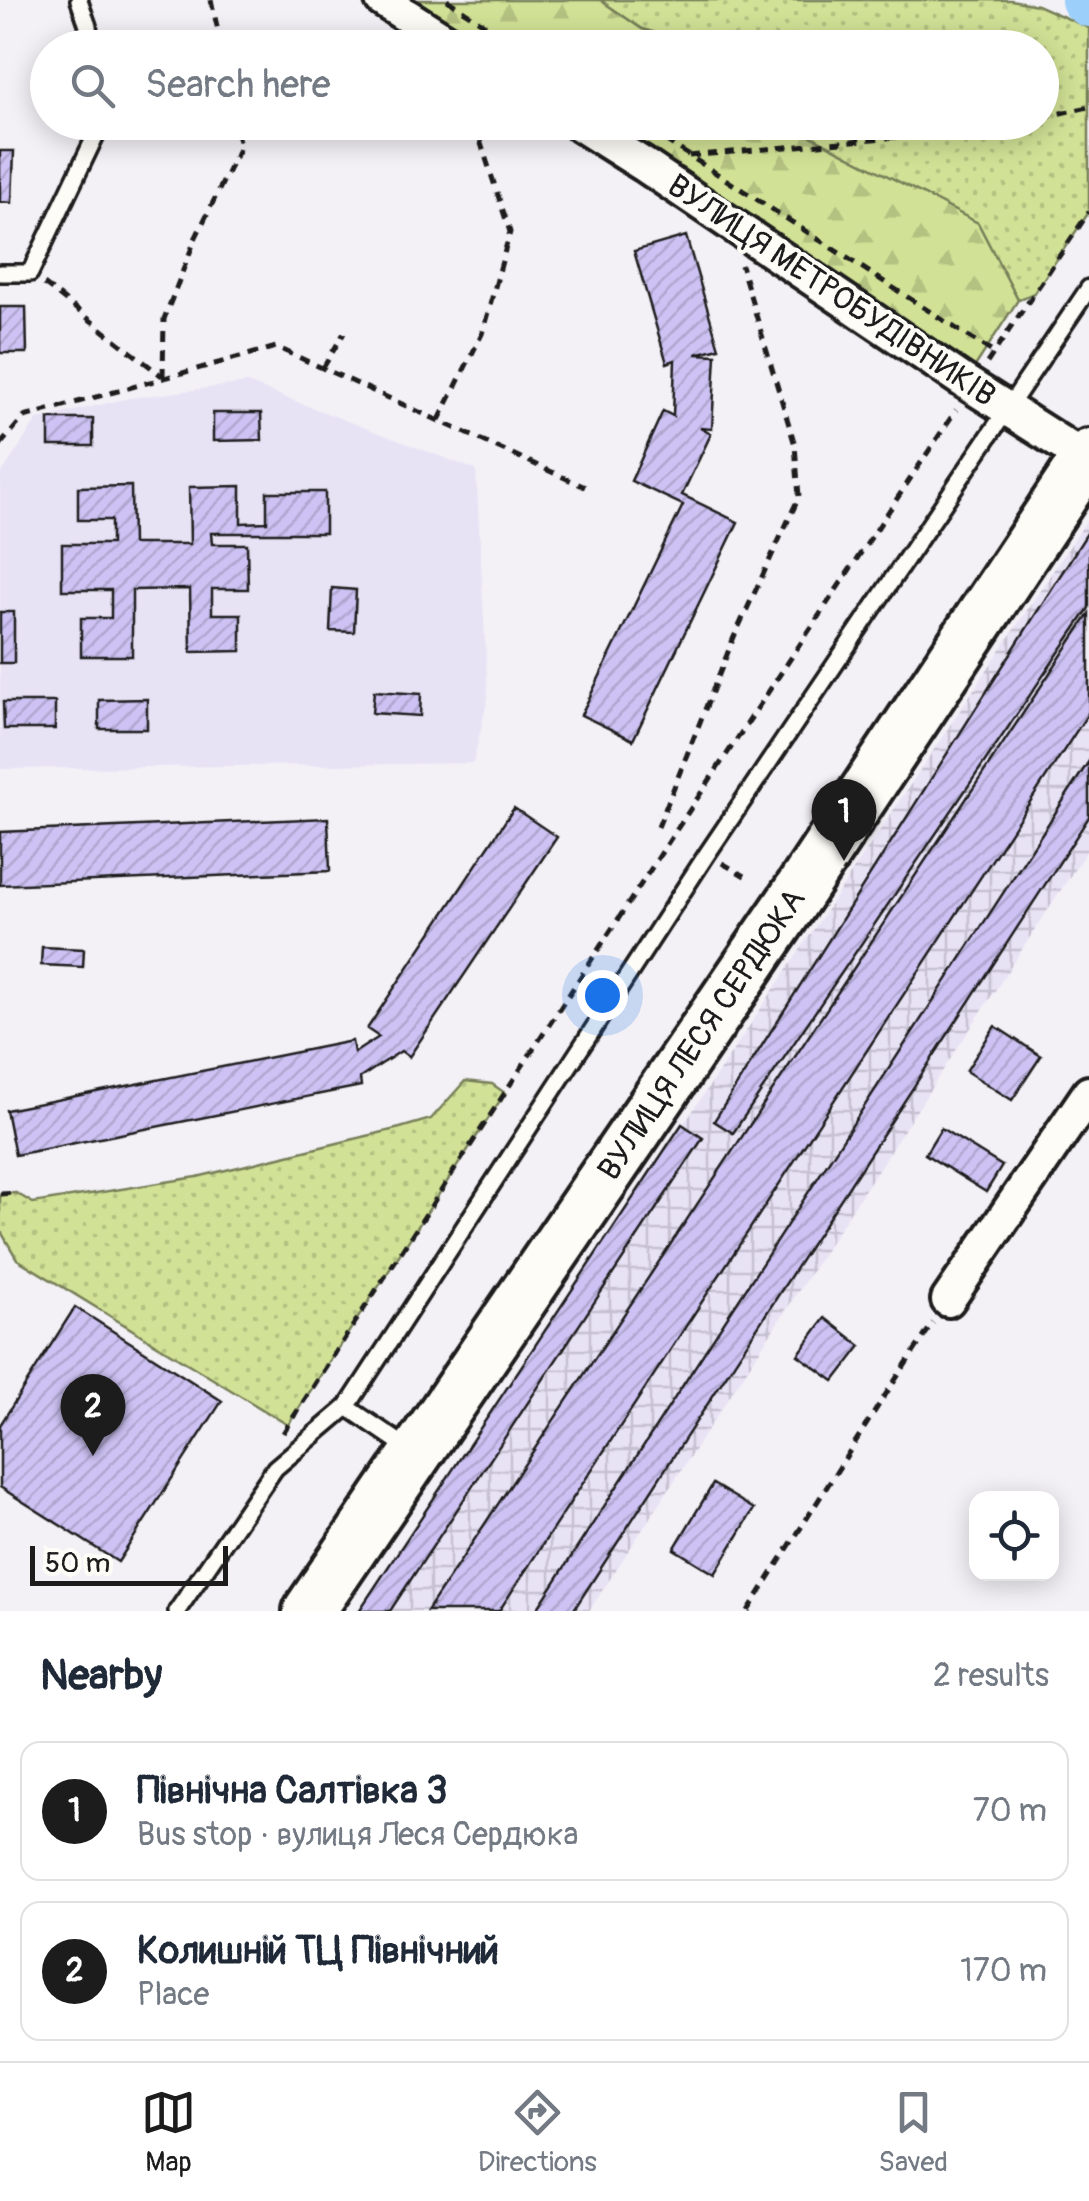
<!DOCTYPE html>
<meta charset="utf-8">
<style>
:root{--surface:#fff;--page:#f6f6f7;--text:#1f2937;--muted:#747a83;--line:#e0e1e3;--accent:#1c1c1c}
body{margin:0;font-family:Pangolin,sans-serif;background:var(--page);color:var(--text)}
.controls{position:absolute;right:30px;bottom:30px;display:grid;overflow:hidden;border-radius:20px;box-shadow:0 5px 25px #0003}
.controls button{width:90px;height:90px;display:grid;place-items:center;padding:0;border:0;border-bottom:2px solid var(--line);background:var(--surface);color:var(--text);font:50px sans-serif}
.scale{position:absolute;left:30px;bottom:25px;width:198px;box-sizing:border-box;padding-left:10px;border:5px solid #1c1c1c;border-top:0;font-size:28px;line-height:35px;white-space:nowrap;color:#1c1c1c;-webkit-text-stroke:8px #fdfcf7;paint-order:stroke}
.you{position:absolute;left:602px;top:995px;width:35px;height:35px;margin:-25px;border:8px solid #fff;border-radius:50%;background:#1a73e8;box-shadow:0 0 0 15px #1a73e833}
.badge{display:grid;place-items:center;width:65px;height:65px;border-radius:50%;background:var(--accent);color:#fff;font-size:32px;font-weight:700}
.pin{position:absolute;translate:-50% -82px;filter:drop-shadow(0 2px 5px #0008)}
.pin::after{content:'';position:absolute;top:52px;width:35px;height:30px;background:inherit;clip-path:polygon(0 0,100% 0,50% 100%)}
.list{margin:0;padding:0;list-style:none}
h2{display:flex;justify-content:space-between;align-items:center;height:130px;margin:0;padding:0 40px;font-size:42px}
h2 small{font-size:32px;font-weight:400;color:var(--muted)}
.list li{display:grid;grid-template-columns:65px 1fr auto;gap:30px;align-items:center;box-sizing:border-box;height:140px;margin:0 20px 20px;padding:0 20px;border:2px solid var(--line);border-radius:20px}
.list b{display:block;font-size:38px;white-space:nowrap}
.list p{margin:0;font-size:32px;white-space:nowrap;color:var(--muted)}
.list em{font-size:32px;font-style:normal;color:var(--muted)}
.icon{flex:none;width:55px;height:55px;fill:none;stroke:currentColor;stroke-width:2;stroke-linecap:round;stroke-linejoin:round}
.map{position:relative;flex:none;width:1089px;height:1611px;overflow:hidden}
.search{position:absolute;background:var(--surface);box-shadow:0 5px 25px #0003;left:30px;right:30px;top:30px;height:110px;display:flex;align-items:center;gap:25px;box-sizing:border-box;padding:0 35px;border-radius:55px;color:var(--muted);font-size:38px}
.sheet{height:450px;background:var(--surface)}
nav{display:flex;justify-content:space-around;align-items:center;box-sizing:border-box;height:140px;border-top:2px solid var(--line);background:var(--surface);font-size:28px;color:var(--muted)}
nav a{display:grid;justify-items:center;gap:5px}
nav .on{color:var(--accent)}
.map>svg:first-child{display:block}
.built{fill:#e8e2f5}
.industrial{fill:url(#industrial-grid)}
.grass{fill:url(#grass-dots);stroke:#767f59;stroke-width:2.5}
.forest{fill:url(#forest-firs);stroke:#767f59;stroke-width:2.5}
.lines{fill:none;stroke-linecap:round;stroke-linejoin:round}
.river{stroke:#9cd0fa;stroke-width:48}
.building{fill:url(#building-hatch);stroke:#1c1c1c;stroke-width:2.5}
.lane-casing{stroke:#1c1c1c;stroke-width:22}
.street-casing{stroke:#1c1c1c;stroke-width:40}
.primary-casing{stroke:#1c1c1c;stroke-width:58}
.path{stroke:#1c1c1c;stroke-width:5;stroke-dasharray:10 8;stroke-linecap:butt}
.lane{stroke:#fdfcf7;stroke-width:15}
.street{stroke:#fdfcf7;stroke-width:32}
.primary{stroke:#fdfcf7;stroke-width:50}
.labels{text-anchor:middle;stroke-width:8;stroke-linejoin:round;paint-order:stroke}
.street-label{font-size:32px;fill:#1c1c1c;stroke:#fdfcf7}
</style>
<div class="map">
<svg width="1089" height="1611" viewBox="0 0 1089 1611">
<defs>
<pattern id="industrial-grid" width="8" height="8" patternUnits="userSpaceOnUse" patternTransform="scale(2.5)"><rect width="8" height="8" fill="#e8e2f5"/><path d="M0 4h8M4 0v8" fill="none" stroke="#c6c1d1"/></pattern>
<pattern id="grass-dots" width="8" height="8" patternUnits="userSpaceOnUse" patternTransform="scale(2.5)"><rect width="8" height="8" fill="#d1e296"/><path d="M2 2h.1M6 6h.1" fill="none" stroke="#b3c181" stroke-width="1.8" stroke-linecap="round"/></pattern>
<pattern id="forest-firs" width="22" height="20" patternUnits="userSpaceOnUse" patternTransform="scale(2.5)"><rect width="22" height="20" fill="#d1e296"/><path d="M5 1l3.5 6h-7zM16 11l3.5 6h-7z" fill="#b3c181"/></pattern>
<pattern id="building-hatch" width="6" height="6" patternUnits="userSpaceOnUse" patternTransform="scale(2.5)"><rect width="6" height="6" fill="#cdc2f3"/><path d="M-1 1l2-2M0 6l6-6M5 7l2-2" fill="none" stroke="#afa6d0"/></pattern>
</defs>
<rect width="100%" height="100%" fill="#f3f0f6"/>
<filter id="ink" filterUnits="userSpaceOnUse"><feTurbulence type="fractalNoise" baseFrequency=".01" numOctaves="2"/><feDisplacementMap in="SourceGraphic" scale="20" xChannelSelector="R" yChannelSelector="G"/><feConvolveMatrix kernelMatrix="1 2 1 2 8 2 1 2 1" color-interpolation-filters="sRGB"/></filter>
<g filter="url(#ink)">
<polygon class="built" points="247,383 476,470 488,697 473,763 0,769 0,476 37,420 125,399"/>
<polygon class="industrial" points="1089,517 1089,847 589,1611 359,1611"/>
<g class="grass">
<polygon points="600,0 1011,0 1037,5 1089,28 1089,212 1034,293 1018,300 977,223 786,123 1042,122 1042,48 703,47 642,29"/>
<polygon points="465,1081 492,1084 505,1093 288,1425 17,1259 0,1230 0,1194 16,1193 33,1203 197,1177 400,1128 431,1119"/>
</g>
<g class="forest">
<polygon points="382,0 600,0 642,29 703,47 457,47"/>
<polygon points="576,123 786,123 978,223 1018,300 965,382"/>
</g>
<g class="lines">
<polyline class="river" points="1085,0 1089,3"/>
</g>
<g class="building">
<polygon points="0,151 14,151 12,203 0,202"/>
<polygon points="686,236 719,348 696,354 716,355 712,429 700,428 711,434 682,495 738,522 633,740 581,715 683,505 631,481 663,411 673,416 675,360 667,363 634,251"/>
<polygon points="0,307 26,307 27,353 0,353"/>
<polygon points="213,413 261,413 262,440 213,441"/>
<rect x="49" y="419" width="44" height="27"/>
<polygon points="131,486 132,544 190,544 189,487 241,486 241,523 267,522 267,492 325,492 325,533 211,533 212,544 247,544 248,589 212,589 212,614 241,614 241,651 191,652 190,589 132,590 132,656 81,656 81,618 111,618 111,590 62,590 62,544 111,544 111,520 78,520 78,487"/>
<polygon points="1089,530 1089,608 733,1133 714,1121"/>
<polygon points="332,588 356,590 354,632 330,631"/>
<rect x="0" y="612" width="14" height="51"/>
<polygon points="1089,614 1089,712 499,1611 427,1611"/>
<polygon points="374,691 421,694 420,716 372,713"/>
<polygon points="147,699 147,729 99,729 99,700"/>
<polygon points="3,702 55,702 55,729 4,729"/>
<polygon points="1089,761 1089,817 573,1611 536,1611"/>
<polygon points="514,808 557,837 409,1057 401,1051 360,1078 361,1086 15,1155 6,1110 352,1041 354,1053 379,1037 367,1029"/>
<polygon points="328,818 330,871 0,885 0,832"/>
<polygon points="42,947 84,949 83,967 41,965"/>
<polygon points="995,1026 1041,1056 1012,1100 966,1071"/>
<polygon points="682,1124 703,1138 390,1611 359,1611"/>
<polygon points="941,1128 1002,1166 986,1192 925,1154"/>
<polygon points="75,1307 222,1401 118,1562 0,1487 0,1425"/>
<polygon points="825,1318 861,1346 834,1381 798,1355"/>
<polygon points="713,1484 754,1509 715,1574 674,1549"/>
</g>
<g class="lines">
<defs>
<g id="lane">
<polyline points="79,0 88,26 91,48"/>
<polyline points="0,273 30,273 102,122"/>
<polyline points="412,1451 347,1407 707,854 1089,288"/>
<polyline points="177,1611 275,1468 347,1407"/>
</g>
<g id="street">
<polyline points="382,0 457,48"/>
<polyline points="576,122 644,165 965,382 1086,459"/>
<polyline points="948,1300 1089,1093"/>
</g>
<polyline id="primary" points="309,1611 792,902 1089,455"/>
</defs>
<use href="#lane" class="lane-casing"/>
<use href="#street" class="street-casing"/>
<use href="#primary" class="primary-casing"/>
<g class="path">
<polyline points="211,0 222,48"/>
<polyline points="447,0 521,48"/>
<polyline points="1042,117 1089,107"/>
<polyline points="862,122 886,136"/>
<polyline points="665,140 994,353"/>
<polyline points="689,156 983,129 1013,122"/>
<polyline points="44,284 162,376"/>
<polyline points="987,363 1089,212"/>
<polyline points="323,368 344,333"/>
<polyline points="163,377 164,319 196,237 240,147 235,122"/>
<polyline points="439,420 482,334 510,232 474,122"/>
<polyline points="0,445 24,417 276,347 585,487"/>
<polyline points="658,827 734,637 799,497 795,445 741,265"/>
<polyline points="722,863 745,876"/>
<polyline points="0,1194 16,1193"/>
<polyline points="283,1433 673,835 956,410"/>
<polyline points="748,1611 882,1400 933,1323"/>
</g>
<use href="#lane" class="lane"/>
<use href="#street" class="street"/>
<use href="#primary" class="primary"/>
</g>
</g>
<g class="labels">
<g class="street-label">
<text transform="translate(832 290) rotate(34)" y="11">ВУЛИЦЯ МЕТРОБУДІВНИКІВ</text>
<text transform="translate(701 1034) rotate(-56)" y="11">ВУЛИЦЯ ЛЕСЯ СЕРДЮКА</text>
</g>
</g>
</svg>
<div class="controls">
<button><svg class="icon" aria-label="locate" viewBox="0 0 24 24"><circle cx="12" cy="12" r="6"/><path d="M12 2v4M12 18v4M2 12h4M18 12h4"/></svg></button>
</div>
<div class="scale">50 m</div>
<div class="you"></div>
<div class="pin badge" style="left:844px;top:861px">1</div>
<div class="pin badge" style="left:93px;top:1456px">2</div>
<div class="search"><svg class="icon" aria-label="search" viewBox="0 0 24 24"><circle cx="10" cy="10" r="6"/><path d="M15 15l6 6"/></svg>Search here</div>
</div>
<section class="sheet">
<h2>Nearby<small>2 results</small></h2>
<ul class="list">
<li><span class="badge">1</span><div><b>Північна Салтівка 3</b><p>Bus stop · вулиця Леся Сердюка</p></div><em>70 m</em></li>
<li><span class="badge">2</span><div><b>Колишній ТЦ Північний</b><p>Place</p></div><em>170 m</em></li>
</ul>
</section>
<nav>
<a class="on"><svg class="icon" aria-label="map" viewBox="0 0 24 24"><path d="M3 6l6-2 6 2 6-2v14l-6 2-6-2-6 2zM9 4v14M15 6v14"/></svg>Map</a>
<a><svg class="icon" aria-label="directions" viewBox="0 0 24 24"><path d="M12 3l9 9-9 9-9-9zM9 14v-3h6M13 9l2 2-2 2"/></svg>Directions</a>
<a><svg class="icon" aria-label="saved" viewBox="0 0 24 24"><path d="M7 4h10v16l-5-4-5 4z"/></svg>Saved</a>
</nav>
